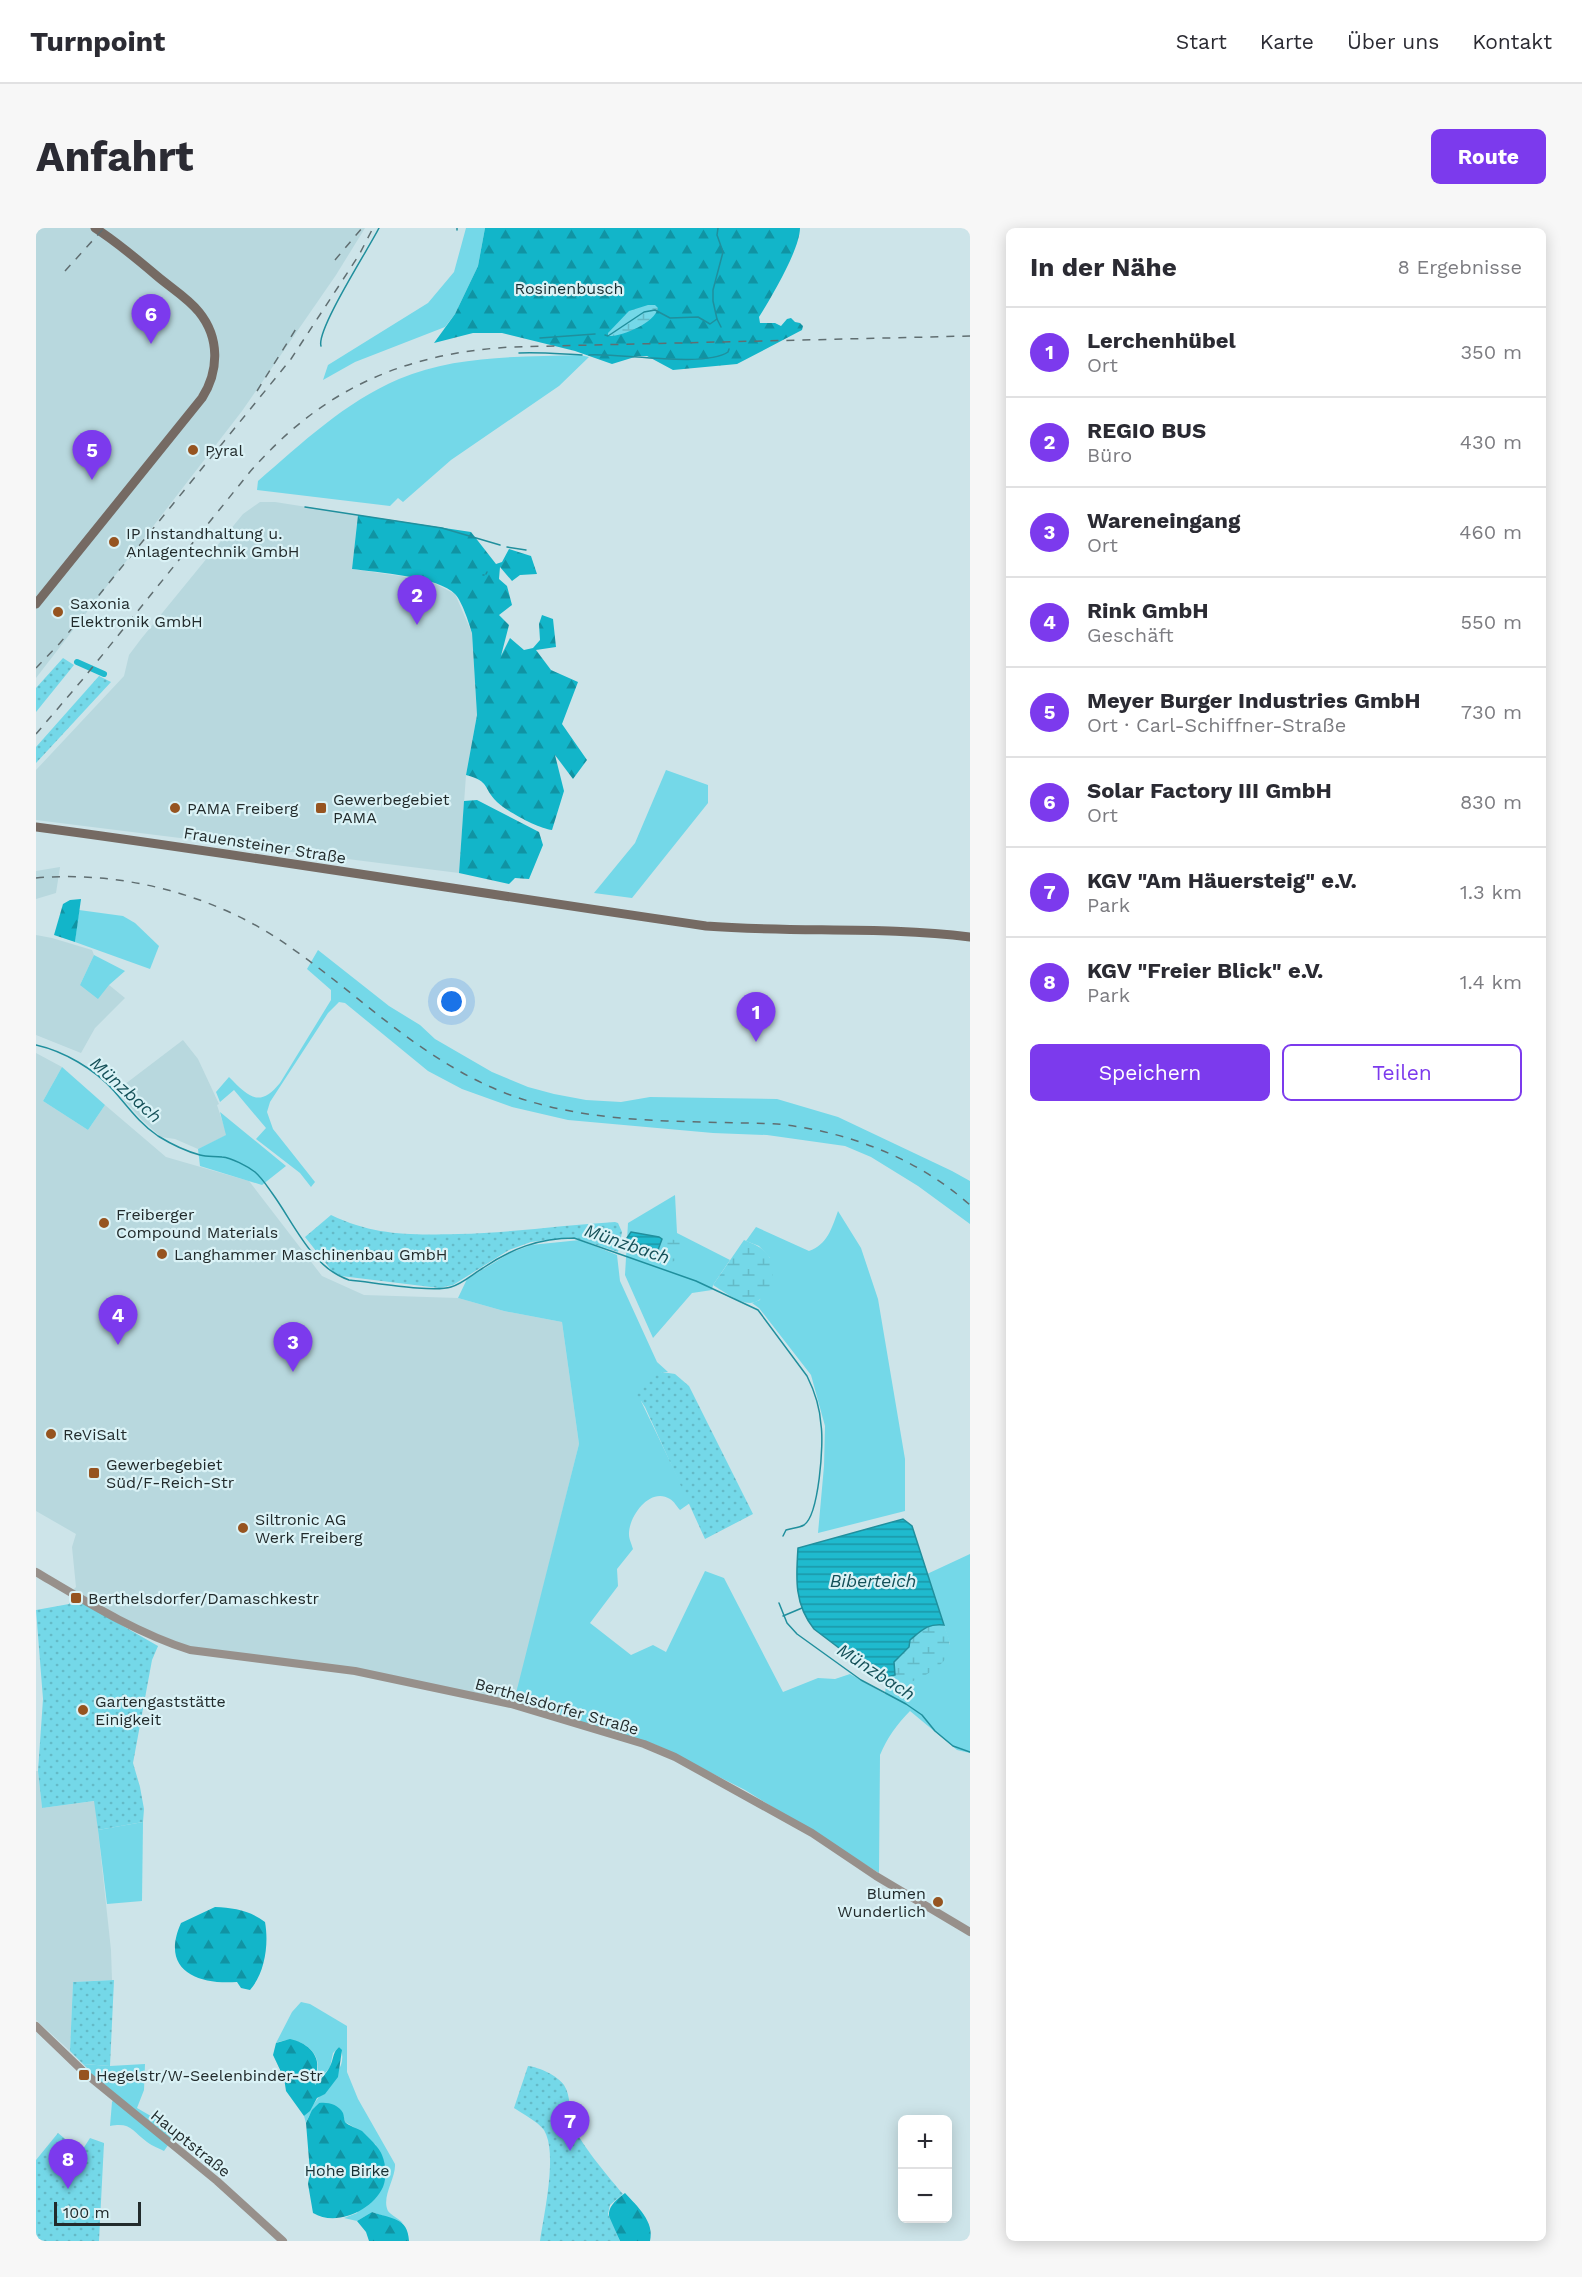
<!DOCTYPE html>
<html lang="de">
<meta charset="utf-8">
<style>
:root{--surface:#fff;--page:#f7f7f7;--text:#2b2b33;--muted:#7c7c81;--line:#e1e1e2;--accent:#7c3aed}
body{margin:0;font-family:"Work Sans",sans-serif;background:var(--page);color:var(--text)}
.controls{position:absolute;right:18px;bottom:18px;display:grid;overflow:hidden;border-radius:9px;box-shadow:0 3px 15px #0003}
.controls button{width:54px;height:54px;display:grid;place-items:center;padding:0;border:0;border-bottom:2px solid var(--line);background:var(--surface);color:var(--text);font:30px sans-serif}
.scale{position:absolute;left:18px;bottom:15px;width:87px;box-sizing:border-box;padding-left:6px;border:3px solid #222b2c;border-top:0;font-size:16px;line-height:21px;white-space:nowrap;color:#222b2c;-webkit-text-stroke:4px #daf2f6;paint-order:stroke}
.you{position:absolute;left:416px;top:774px;width:21px;height:21px;margin:-15px;border:4px solid #fff;border-radius:50%;background:#1a73e8;box-shadow:0 0 0 9px #1a73e833}
.badge{display:grid;place-items:center;width:39px;height:39px;border-radius:50%;background:var(--accent);color:#fff;font-size:20px;font-weight:700}
.pin{position:absolute;translate:-50% -50px;filter:drop-shadow(0 2px 3px #0008)}
.pin::after{content:'';position:absolute;top:32px;width:21px;height:18px;background:inherit;clip-path:polygon(0 0,100% 0,50% 100%)}
.list{margin:0;padding:0;list-style:none}
h2{display:flex;justify-content:space-between;align-items:center;height:78px;margin:0;padding:0 24px;font-size:26px}
h2 small{font-size:20px;font-weight:400;color:var(--muted)}
.list li{display:grid;grid-template-columns:39px 1fr auto;gap:18px;align-items:center;box-sizing:border-box;height:90px;padding:0 24px;border-top:2px solid var(--line)}
.list b{display:block;font-size:22px;white-space:nowrap}
.list p{margin:0;font-size:20px;white-space:nowrap;color:var(--muted)}
.list em{font-size:20px;font-style:normal;color:var(--muted)}
.actions{display:flex;gap:12px;padding:18px 24px}
.actions a{flex:1;padding:14px 0;border:2px solid var(--accent);border-radius:9px;text-align:center;font-size:21px;color:var(--accent)}
.actions .main{background:var(--accent);color:#fff}
.map{position:relative;flex:none;width:934px;height:2013px;overflow:hidden;border-radius:9px}
header{display:flex;align-items:center;gap:36px;box-sizing:border-box;height:84px;padding:0 30px;background:var(--surface);border-bottom:2px solid var(--line)}
header strong{font-size:28px}
nav{display:flex;gap:33px;margin-inline-start:auto;font-size:21px}
.intro{display:flex;align-items:center;justify-content:space-between;box-sizing:border-box;height:144px;padding:0 36px}
h1{margin:0;font-size:42px}
.button{padding:15px 27px;border-radius:9px;background:var(--accent);color:#fff;font-size:21px;font-weight:700}
main{display:flex;gap:36px;padding:0 36px}
aside{flex:1;background:var(--surface);border-radius:9px;box-shadow:0 3px 15px #0003}
.map>svg:first-child{display:block}
.built{fill:#b8d8de}
.grass{fill:#74d8e8}
.forest{fill:url(#forest-firs)}
.wetland{fill:url(#wetland-marsh)}
.garden{fill:url(#garden-dots)}
.water{fill:url(#water-rules);stroke:#208f9d;stroke-width:1.5}
.lines{fill:none;stroke-linecap:round;stroke-linejoin:round}
.stream{stroke:#208f9d;stroke-width:1.5}
.canal{stroke:#1fbace;stroke-width:6}
.tertiary{stroke:#97908b;stroke-width:8}
.secondary{stroke:#756a63;stroke-width:9}
.rail{stroke:#606e71;stroke-width:1.5;stroke-dasharray:8 8;stroke-linecap:butt}
.poi-dot{fill:#965420;stroke:#daf2f6;stroke-width:2}
.labels{text-anchor:middle;stroke-width:4.5;stroke-linejoin:round;paint-order:stroke}
.park-label{font-size:16px;fill:#182f33;stroke:#daf2f6}
.poi-label{font-size:16px;fill:#222b2c;stroke:#daf2f6;text-anchor:start}
.street-label{font-size:16px;fill:#222b2c;stroke:#daf2f6}
.water-label{font-size:18px;font-style:italic;fill:#155058;stroke:#daf2f6}
</style>
<header>
<strong>Turnpoint</strong>
<nav><a>Start</a><a>Karte</a><a>Über uns</a><a>Kontakt</a></nav>
</header>
<div class="intro"><h1>Anfahrt</h1><a class="button">Route</a></div>
<main>
<div class="map">
<svg width="934" height="2013" viewBox="0 0 934 2013">
<defs>
<pattern id="forest-firs" width="22" height="20" patternUnits="userSpaceOnUse" patternTransform="scale(1.5)"><rect width="22" height="20" fill="#12b5c9"/><path d="M5 1l3.5 6h-7zM16 11l3.5 6h-7z" fill="#1093a3"/></pattern>
<pattern id="wetland-marsh" width="20" height="14" patternUnits="userSpaceOnUse" patternTransform="scale(1.5)"><rect width="20" height="14" fill="#74d8e8"/><path d="M1 5h8M5 5V1M11 12h8M15 12V8" fill="none" stroke="#64bac7"/></pattern>
<pattern id="garden-dots" width="8" height="8" patternUnits="userSpaceOnUse" patternTransform="scale(1.5)"><rect width="8" height="8" fill="#74d8e8"/><path d="M2 2h.1M6 6h.1" fill="none" stroke="#64bac7" stroke-width="1.8" stroke-linecap="round"/></pattern>
<pattern id="water-rules" width="6" height="5" patternUnits="userSpaceOnUse" patternTransform="scale(1.5)"><rect width="6" height="5" fill="#1fbace"/><path d="M0 2.5h6" fill="none" stroke="#1b97a7"/></pattern>
</defs>
<rect width="100%" height="100%" fill="#cde4e9"/>
<g class="built">
<polygon points="0,0 329,0 300,47 206,183 0,450"/>
<polygon points="224,274 239,274 322,287 316,341 392,352 419,366 436,405 441,487 430,547 423,645 0,592 0,542 88,448 93,427 105,411 207,286"/>
<polygon points="24,639 20,665 0,671 0,643"/>
<polygon points="0,707 16,710 56,722 58,727 44,757 73,757 89,770 59,800 45,825 0,807"/>
<polygon points="147,812 162,831 183,876 181,877 191,907 162,921 139,911 125,909 106,892 80,863"/>
<polygon points="0,825 26,839 7,873 52,902 69,877 130,929 213,953 286,1048 328,1067 422,1070 468,1083 526,1094 543,1216 478,1477 324,1443 153,1419 109,1401 35,1364 40,1359 36,1319 40,1306 0,1283"/>
<polygon points="0,1543 2,1543 6,1580 59,1573 62,1602 75,1722 76,1752 37,1754 34,1823 0,1792"/>
</g>
<g class="grass">
<polygon points="430,0 449,0 442,38 419,86 409,99 319,134 287,152 292,137 392,75 418,44"/>
<path d="M 544,127 L 553,129 L 523,158 L 415,232 L 367,274 L 362,270 L 354,278 L 221,262 L 222,253 C 266,215 309,174 363,151 C 419,127 484,129 544,127 Z"/>
<polygon points="630,542 672,557 672,575 596,670 558,665 599,615"/>
<polygon points="43,682 87,688 99,695 123,718 114,741 39,714"/>
<path d="M 282,722 L 353,778 L 384,797 L 399,811 L 456,844 L 492,859 L 518,866 L 550,872 L 585,874 L 614,869 L 741,871 L 802,889 L 916,943 L 934,953 L 934,996 L 882,958 L 835,929 L 809,918 L 731,907 L 677,905 L 532,892 L 476,879 L 426,861 L 392,843 L 309,775 L 303,774 L 292,785 L 234,874 L 231,884 L 237,901 L 279,954 L 275,959 L 264,945 L 220,911 L 230,900 L 198,862 L 184,874 L 180,864 L 193,849 C 212,868 223,881 244,855 L 295,772 L 295,762 L 271,741 Z"/>
<polygon points="58,727 89,743 73,757 62,771 44,757"/>
<polygon points="26,839 69,877 52,902 7,873"/>
<polygon points="184,884 250,938 226,957 164,938 162,921 190,907"/>
<polygon points="639,967 641,1005 694,1032 677,1057 676,1062 656,1065 617,1110 589,1047 592,995"/>
<path d="M 802,983 L 825,1020 L 842,1071 L 869,1231 L 869,1283 L 782,1305 L 788,1238 L 789,1198 L 775,1147 L 723,1080 L 716,1075 L 724,1072 L 734,1030 L 723,1018 L 710,1013 L 720,999 L 773,1023 C 791,1017 796,1000 802,983 Z"/>
<path d="M 544,1012 L 581,1027 L 584,1053 L 621,1134 L 632,1144 L 626,1144 L 605,1173 L 654,1275 L 644,1282 C 641,1279 638,1273 634,1271 C 614,1258 592,1289 593,1307 C 593,1311 596,1317 597,1321 L 581,1341 L 582,1358 L 554,1395 L 595,1427 L 617,1417 L 630,1424 L 669,1343 L 688,1350 L 747,1464 L 782,1450 L 799,1451 L 814,1446 L 849,1466 L 850,1455 L 858,1459 L 914,1416 L 891,1346 L 934,1326 L 934,1525 L 921,1522 L 874,1483 C 861,1496 851,1510 844,1527 L 843,1645 L 709,1562 L 620,1517 L 478,1473 L 543,1216 L 526,1094 L 468,1083 L 422,1070 L 431,1051 L 474,1025 L 495,1017 Z"/>
<polygon points="107,1594 106,1673 71,1676 62,1602"/>
<path d="M 265,1774 L 274,1776 L 311,1798 L 311,1844 L 322,1871 L 359,1936 C 360,1950 345,1969 352,1983 C 355,1987 363,1991 367,1995 L 336,1984 L 321,1993 L 308,1990 L 321,1985 L 340,1917 C 329,1910 323,1901 309,1894 C 307,1881 295,1874 283,1875 L 273,1888 L 270,1895 L 268,1888 C 271,1886 304,1841 305,1837 C 307,1831 307,1824 303,1819 L 297,1825 L 294,1839 L 279,1857 C 277,1850 282,1845 282,1838 C 281,1818 257,1807 240,1815 L 256,1784 Z"/>
<path d="M 47,1836 L 74,1838 L 109,1836 L 108,1862 L 101,1880 L 120,1891 L 137,1910 L 128,1923 C 123,1920 116,1918 111,1914 C 96,1903 95,1894 74,1898 L 76,1874 L 81,1867 L 52,1844 L 53,1842 Z"/>
</g>
<g class="forest">
<path d="M 449,0 L 764,0 C 764,21 735,70 723,89 L 724,95 L 739,95 L 745,98 L 751,91 L 755,90 L 759,94 L 764,95 L 767,98 L 766,102 L 701,136 L 637,142 L 611,128 L 602,128 L 576,136 L 539,123 L 466,105 L 437,105 L 398,115 L 419,86 L 442,38 Z"/>
<path d="M 322,287 L 435,304 L 460,336 L 466,334 L 473,321 L 495,328 L 501,346 L 484,347 L 476,353 L 464,339 L 463,351 L 471,358 L 476,377 L 463,387 L 473,397 L 465,428 L 474,410 L 488,422 L 497,420 L 504,412 L 503,396 L 506,387 L 517,391 L 520,419 L 500,422 L 515,442 L 542,454 L 526,496 L 551,532 L 537,551 L 519,527 L 528,563 L 516,602 C 503,601 470,583 461,574 C 446,559 455,554 430,547 L 441,487 L 436,405 C 433,395 426,373 419,366 C 404,349 339,344 316,341 Z"/>
<polygon points="441,572 503,604 507,617 493,651 479,650 473,656 423,645 428,573"/>
<polygon points="45,671 39,714 18,707 27,676 34,672"/>
<path d="M 179,1679 C 198,1680 213,1682 229,1694 C 233,1716 229,1745 214,1762 L 205,1760 L 201,1754 C 161,1757 124,1742 145,1695 Z"/>
<path d="M 254,1811 C 269,1814 284,1825 281,1842 C 280,1848 278,1851 279,1857 C 285,1851 292,1844 295,1836 C 298,1829 297,1824 303,1819 L 306,1822 L 302,1849 L 289,1866 L 281,1870 L 274,1883 L 268,1888 L 250,1863 L 248,1850 L 237,1827 L 240,1815 Z"/>
<path d="M 283,1875 C 292,1874 302,1876 307,1885 C 308,1888 308,1891 309,1894 C 313,1898 321,1900 326,1903 C 331,1908 344,1920 346,1927 C 350,1937 351,1949 347,1959 C 336,1983 300,1999 277,1985 L 272,1956 L 274,1944 L 270,1895 L 276,1882 Z"/>
<path d="M 589,1965 C 601,1978 619,1994 614,2013 L 584,2013 C 572,1989 565,1983 589,1965 Z"/>
<path d="M 336,1984 C 355,1991 372,1989 373,2013 L 333,2013 L 330,2004 L 321,1993 Z"/>
</g>
<g class="wetland">
<path d="M 612,77 L 619,77 L 622,80 C 619,95 585,109 572,108 L 572,105 L 593,83 Z"/>
<polygon points="623,1009 644,1013 646,1030 625,1038 618,1031 626,1011"/>
<path d="M 708,1012 C 718,1016 728,1020 734,1030 C 742,1044 733,1074 714,1075 C 702,1075 687,1063 677,1057 Z"/>
<path d="M 898,1396 L 908,1397 C 911,1406 916,1415 913,1424 C 908,1441 875,1456 858,1459 L 844,1451 L 853,1450 L 858,1434 L 873,1419 L 874,1412 L 890,1399 Z"/>
</g>
<g class="garden">
<polygon points="27,430 38,437 0,484 0,460"/>
<polygon points="63,448 75,454 0,535 0,519"/>
<path d="M 295,987 C 339,1008 375,1007 422,1006 C 475,1005 527,997 579,994 L 582,995 L 586,1004 L 582,1024 L 536,1009 L 495,1014 L 473,1022 L 417,1057 L 403,1060 L 305,1048 L 296,1043 L 269,1009 Z"/>
<path d="M 626,1144 L 639,1146 L 653,1158 L 717,1286 L 669,1311 L 609,1179 L 605,1173 L 600,1172 C 598,1156 614,1150 626,1144 Z"/>
<polygon points="35,1364 66,1386 122,1418 116,1432 97,1535 104,1559 108,1581 107,1594 62,1602 58,1573 6,1580 2,1543 7,1471 0,1382 33,1376"/>
<polygon points="78,1752 74,1838 47,1836 34,1823 37,1754"/>
<path d="M 492,1838 C 503,1839 522,1848 528,1857 C 535,1868 533,1882 536,1894 C 541,1912 574,1951 587,1966 L 574,1977 L 572,1986 L 584,2013 L 504,2013 C 508,1986 522,1925 508,1902 C 501,1893 487,1886 478,1880 Z"/>
<polygon points="22,1905 45,1924 54,1910 68,1915 63,2013 3,2013 0,2011 0,1932"/>
</g>
<g class="water">
<polygon points="595,1004 623,1009 626,1011 622,1022 592,1017 591,1010"/>
<path d="M 867,1291 L 876,1298 L 908,1397 C 892,1395 886,1402 874,1412 L 873,1419 L 858,1434 L 859,1447 L 844,1451 L 778,1401 C 758,1376 760,1350 762,1320 Z"/>
</g>
<g class="lines">
<g class="stream">
<polyline points="421,2 421,0"/>
<polyline points="681,91 685,99"/>
<polyline points="569,107 572,108 608,84 619,82 634,90 662,89 674,96 681,91 677,73 677,62 687,24 681,7 682,0"/>
<polyline points="504,110 559,106"/>
<path d="M 285,118 C 280,102 333,20 343,0"/>
<path d="M 483,125 C 505,124 524,126 546,127"/>
<path d="M 553,127 C 585,125 668,140 692,124 L 693,121"/>
<polyline points="269,279 406,300 464,317"/>
<polyline points="471,319 490,322"/>
<polyline points="450,346 451,344"/>
<polyline points="447,347 448,347"/>
<path d="M 0,817 C 27,823 59,841 78,863 C 92,879 104,896 122,908 C 135,916 149,923 164,927 C 171,929 178,928 186,929 C 196,930 211,938 219,944 C 226,950 231,958 236,965 C 258,995 276,1040 313,1052 C 336,1054 396,1065 415,1059 C 426,1056 437,1046 447,1040 C 475,1021 503,1010 538,1010 L 660,1053 L 722,1082 L 771,1148 C 778,1162 784,1181 785,1197 C 788,1215 783,1287 768,1297 C 763,1300 756,1300 750,1302 L 747,1308"/>
<polyline points="743,1375 751,1395 761,1406 825,1452 870,1476 886,1487 899,1503 917,1518 934,1524"/>
<polyline points="747,1388 766,1380"/>
</g>
<polyline class="canal" points="41,434 68,446"/>
<g class="tertiary">
<path d="M 0,1344 C 49,1373 100,1405 154,1422 L 319,1443 L 475,1476 L 608,1516 L 639,1529 L 776,1605 L 840,1648 L 934,1704"/>
<polyline points="0,1798 50,1846 181,1953 247,2013"/>
</g>
<g class="secondary">
<path d="M 0,376 L 166,170 C 183,143 184,110 163,84 C 152,70 135,60 121,48 C 101,31 81,14 59,0"/>
<path d="M 0,599 C 224,629 447,666 670,698 C 758,705 846,698 934,709"/>
</g>
<g class="rail">
<polyline points="299,32 326,0"/>
<polyline points="29,43 68,0"/>
<polyline points="221,163 263,96"/>
<polyline points="0,440 24,415 255,131 323,27 337,0"/>
<path d="M 0,506 L 47,451 L 213,245 C 285,162 365,126 474,119 L 934,108"/>
<path d="M 0,650 C 87,642 183,668 254,719 C 320,765 372,819 446,855 C 537,899 643,892 741,896 C 811,903 881,930 934,977"/>
</g>
</g>
<g class="poi-dot">
<circle cx="157" cy="222" r="6"/>
<circle cx="78" cy="314" r="6"/>
<circle cx="22" cy="384" r="6"/>
<circle cx="139" cy="580" r="6"/>
<rect x="279" y="574" width="12" height="12" rx="3"/>
<circle cx="68" cy="995" r="6"/>
<circle cx="126" cy="1026" r="6"/>
<circle cx="15" cy="1206" r="6"/>
<rect x="52" y="1239" width="12" height="12" rx="3"/>
<circle cx="207" cy="1300" r="6"/>
<rect x="34" y="1364" width="12" height="12" rx="3"/>
<circle cx="47" cy="1482" r="6"/>
<circle cx="902" cy="1674" r="6"/>
<rect x="42" y="1841" width="12" height="12" rx="3"/>
</g>
<g class="labels">
<g class="park-label">
<text x="533" y="66">Rosinenbusch</text>
<text x="311" y="1948">Hohe Birke</text>
</g>
<g class="poi-label">
<text x="169" y="228">Pyral</text>
<text x="90" y="311">IP Instandhaltung u.<tspan x="90" dy="18">Anlagentechnik GmbH</tspan></text>
<text x="34" y="381">Saxonia<tspan x="34" dy="18">Elektronik GmbH</tspan></text>
<text x="297" y="577">Gewerbegebiet<tspan x="297" dy="18">PAMA</tspan></text>
<text x="151" y="586">PAMA Freiberg</text>
<text x="80" y="992">Freiberger<tspan x="80" dy="18">Compound Materials</tspan></text>
<text x="138" y="1032">Langhammer Maschinenbau GmbH</text>
<text x="27" y="1212">ReViSalt</text>
<text x="70" y="1242">Gewerbegebiet<tspan x="70" dy="18">Süd/F-Reich-Str</tspan></text>
<text x="219" y="1297">Siltronic AG<tspan x="219" dy="18">Werk Freiberg</tspan></text>
<text x="52" y="1376">Berthelsdorfer/Damaschkestr</text>
<text x="59" y="1479">Gartengaststätte<tspan x="59" dy="18">Einigkeit</tspan></text>
<text x="890" y="1671" text-anchor="end">Blumen<tspan x="890" dy="18">Wunderlich</tspan></text>
<text x="60" y="1853">Hegelstr/W-Seelenbinder-Str</text>
</g>
<g class="street-label">
<text transform="translate(229 617) rotate(9)" y="6">Frauensteiner Straße</text>
<text transform="translate(521 1478) rotate(16)" y="6">Berthelsdorfer Straße</text>
<text transform="translate(155 1915) rotate(39)" y="6">Hauptstraße</text>
</g>
<g class="water-label">
<text transform="translate(90 862) rotate(42)" y="6">Münzbach</text>
<text transform="translate(591 1016) rotate(19)" y="6">Münzbach</text>
<text x="837" y="1359">Biberteich</text>
<text transform="translate(840 1444) rotate(33)" y="6">Münzbach</text>
</g>
</g>
</svg>
<div class="controls">
<button>+</button>
<button>−</button>
</div>
<div class="scale">100 m</div>
<div class="you"></div>
<div class="pin badge" style="left:720px;top:814px">1</div>
<div class="pin badge" style="left:381px;top:397px">2</div>
<div class="pin badge" style="left:257px;top:1144px">3</div>
<div class="pin badge" style="left:82px;top:1117px">4</div>
<div class="pin badge" style="left:56px;top:252px">5</div>
<div class="pin badge" style="left:115px;top:116px">6</div>
<div class="pin badge" style="left:534px;top:1923px">7</div>
<div class="pin badge" style="left:32px;top:1961px">8</div>
</div>
<aside>
<h2>In der Nähe<small>8 Ergebnisse</small></h2>
<ul class="list">
<li><span class="badge">1</span><div><b>Lerchenhübel</b><p>Ort</p></div><em>350 m</em></li>
<li><span class="badge">2</span><div><b>REGIO BUS</b><p>Büro</p></div><em>430 m</em></li>
<li><span class="badge">3</span><div><b>Wareneingang</b><p>Ort</p></div><em>460 m</em></li>
<li><span class="badge">4</span><div><b>Rink GmbH</b><p>Geschäft</p></div><em>550 m</em></li>
<li><span class="badge">5</span><div><b>Meyer Burger Industries GmbH</b><p>Ort · Carl-Schiffner-Straße</p></div><em>730 m</em></li>
<li><span class="badge">6</span><div><b>Solar Factory III GmbH</b><p>Ort</p></div><em>830 m</em></li>
<li><span class="badge">7</span><div><b>KGV &quot;Am Häuersteig&quot; e.V.</b><p>Park</p></div><em>1.3 km</em></li>
<li><span class="badge">8</span><div><b>KGV &quot;Freier Blick&quot; e.V.</b><p>Park</p></div><em>1.4 km</em></li>
</ul>
<div class="actions"><a class="main">Speichern</a><a>Teilen</a></div>
</aside>
</main>
